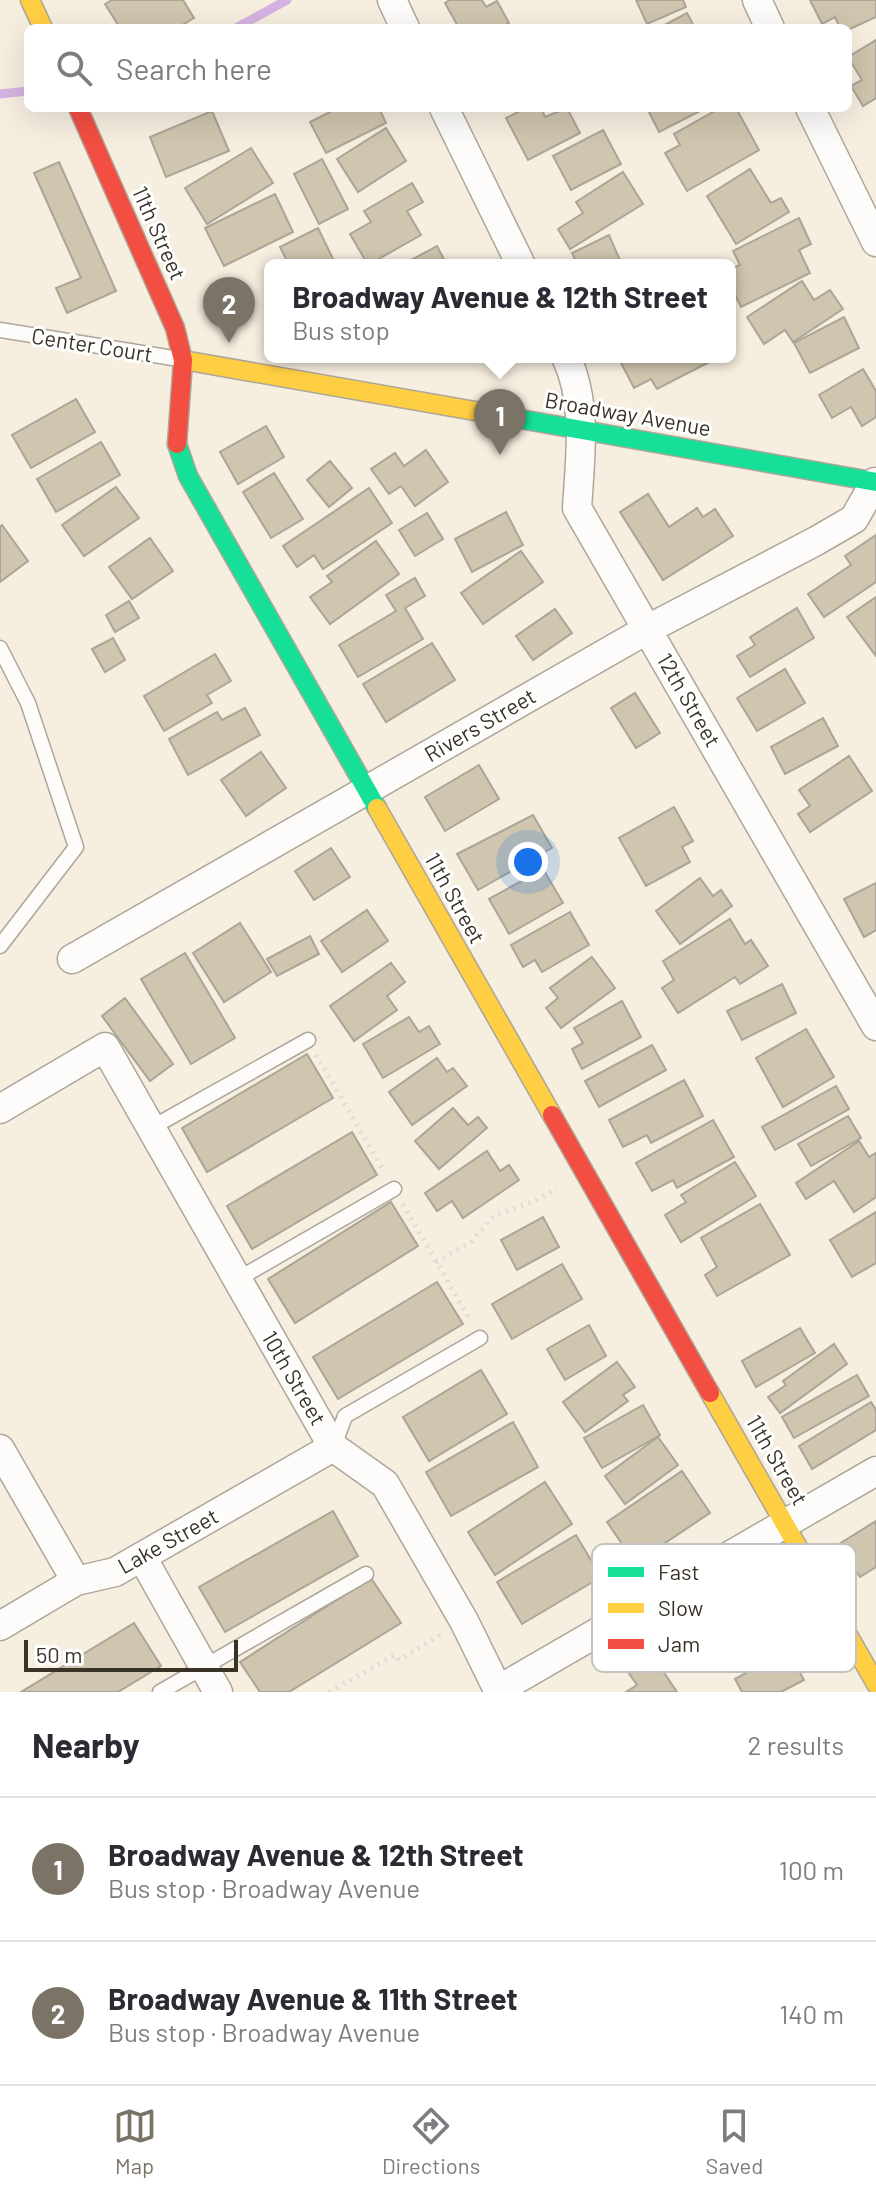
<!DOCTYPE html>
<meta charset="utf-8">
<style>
:root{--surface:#fff;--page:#f2f2f3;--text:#2b2b33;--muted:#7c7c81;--line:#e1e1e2;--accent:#7b7466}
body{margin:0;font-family:Barlow,sans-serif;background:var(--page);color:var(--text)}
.scale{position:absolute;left:24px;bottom:20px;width:214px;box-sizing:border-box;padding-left:8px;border:4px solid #393325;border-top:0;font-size:22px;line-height:28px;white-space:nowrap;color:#393325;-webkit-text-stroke:6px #fff;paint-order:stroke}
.you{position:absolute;left:528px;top:862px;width:28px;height:28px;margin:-20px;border:6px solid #fff;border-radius:50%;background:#1a73e8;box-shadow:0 0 0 12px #1a73e833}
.badge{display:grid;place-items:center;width:52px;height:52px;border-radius:50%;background:var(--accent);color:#fff;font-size:26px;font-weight:700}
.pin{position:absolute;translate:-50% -66px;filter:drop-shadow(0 2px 4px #0008)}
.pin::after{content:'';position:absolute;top:42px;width:28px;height:24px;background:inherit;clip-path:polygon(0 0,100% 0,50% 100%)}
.popup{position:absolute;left:264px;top:259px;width:472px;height:104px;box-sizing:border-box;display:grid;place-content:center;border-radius:12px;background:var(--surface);filter:drop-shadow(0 2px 6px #0005);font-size:26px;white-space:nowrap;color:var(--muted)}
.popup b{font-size:30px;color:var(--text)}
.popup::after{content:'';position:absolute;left:50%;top:100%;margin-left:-16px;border:16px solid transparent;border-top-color:var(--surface)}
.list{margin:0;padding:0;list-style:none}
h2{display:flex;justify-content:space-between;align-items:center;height:104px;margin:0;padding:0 32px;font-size:34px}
h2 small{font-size:26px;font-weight:400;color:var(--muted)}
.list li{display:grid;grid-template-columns:52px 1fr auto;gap:24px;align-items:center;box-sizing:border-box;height:144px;padding:0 32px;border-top:2px solid var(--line)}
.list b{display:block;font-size:30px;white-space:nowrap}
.list p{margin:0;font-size:26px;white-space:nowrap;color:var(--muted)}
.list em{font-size:26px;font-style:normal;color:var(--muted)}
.icon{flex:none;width:44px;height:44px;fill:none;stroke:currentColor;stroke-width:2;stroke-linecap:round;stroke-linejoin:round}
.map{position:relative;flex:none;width:876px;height:1692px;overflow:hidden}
.search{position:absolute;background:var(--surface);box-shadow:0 8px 32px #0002;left:24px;right:24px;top:24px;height:88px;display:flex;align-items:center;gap:20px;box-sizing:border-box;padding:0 28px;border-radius:12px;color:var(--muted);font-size:30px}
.sheet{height:392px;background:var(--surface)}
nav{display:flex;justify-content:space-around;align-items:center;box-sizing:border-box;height:112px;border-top:2px solid var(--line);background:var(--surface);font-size:22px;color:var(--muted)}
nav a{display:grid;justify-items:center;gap:4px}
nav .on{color:var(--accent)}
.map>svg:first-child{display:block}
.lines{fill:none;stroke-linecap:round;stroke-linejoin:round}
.stream{stroke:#d5b3e2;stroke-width:9}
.building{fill:#d0c5ae;stroke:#aba598;stroke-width:2}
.lane-casing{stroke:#ada699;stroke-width:17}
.street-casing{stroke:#ada699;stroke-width:31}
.fast-casing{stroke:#ada699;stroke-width:21}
.slow-casing{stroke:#ada699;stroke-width:21}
.jam-casing{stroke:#ada699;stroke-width:21}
.path{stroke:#dedbd6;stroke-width:5;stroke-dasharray:2 6;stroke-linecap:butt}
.lane{stroke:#fefcfa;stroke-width:14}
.street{stroke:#fefcfa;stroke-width:28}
.fast{stroke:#16e098;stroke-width:18}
.slow{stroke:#ffcf43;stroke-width:18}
.jam{stroke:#f24e42;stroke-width:18}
.labels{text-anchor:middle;stroke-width:6;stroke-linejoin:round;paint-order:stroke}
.street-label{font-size:22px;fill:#393325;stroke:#fff}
.key{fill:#fff;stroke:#c4c2be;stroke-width:2}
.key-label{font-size:22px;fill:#393325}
</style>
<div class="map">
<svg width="876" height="1692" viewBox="0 0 876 1692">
<rect width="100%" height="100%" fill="#f6eedf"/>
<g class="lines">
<g class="stream">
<polyline points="236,28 287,0"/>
<polyline points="0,94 28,91"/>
</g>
</g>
<g class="building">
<polygon points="112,0 183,0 194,18 177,28 120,28 105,4"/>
<polygon points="450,0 482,0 486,7 497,1 509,23 500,28 459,28 445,3"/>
<polygon points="636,0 683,0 686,7 647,24"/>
<polygon points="810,0 876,0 876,17 848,30 840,28 835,17 822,24"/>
<polygon points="687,13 695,28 659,28"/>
<polygon points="876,40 876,98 863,106 851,86 862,80 848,57"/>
<polygon points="338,108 379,108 386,123 326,153 310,122"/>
<polygon points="526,108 541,108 545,117 567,108 580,133 528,160 506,118"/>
<polygon points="647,108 706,108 659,132"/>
<polygon points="720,108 736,108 759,150 687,191 665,153 680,145 674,134"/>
<polygon points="212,111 229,151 166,177 150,137"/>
<polygon points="386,128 406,161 358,192 337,159"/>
<polygon points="603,130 621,164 571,190 553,156"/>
<polygon points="251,148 273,183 207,224 185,188"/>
<polygon points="322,159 348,209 319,224 294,174"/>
<polygon points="59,162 116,291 67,313 56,288 81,278 34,173"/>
<polygon points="750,169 771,203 781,198 789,212 736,244 707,196"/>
<polygon points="623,172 643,204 570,249 558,229 583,213 576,202"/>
<polygon points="412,183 423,202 407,211 421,235 368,265 350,234 371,222 364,211"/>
<polygon points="275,194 293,232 224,266 205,228"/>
<polygon points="799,218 811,244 799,250 810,273 741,307 730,285 730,269 740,265 733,251"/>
<polygon points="318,228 336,265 289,265 280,247"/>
<polygon points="609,235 622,265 578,265 572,253"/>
<polygon points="437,246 447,265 402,265"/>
<polygon points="802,281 814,300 830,290 843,309 793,342 785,330 764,344 747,317"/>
<polygon points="844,317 859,348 810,373 794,343"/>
<polygon points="618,357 719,357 657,389 651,379 634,388"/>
<polygon points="863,369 876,391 876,417 862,426 851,407 832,418 819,395"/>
<polygon points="76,399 95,432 31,468 12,435"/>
<polygon points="266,426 284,457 238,484 220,452"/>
<polygon points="101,442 120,475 56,512 37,479"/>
<polygon points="426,450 448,482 415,506 401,486 389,494 371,469 395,453 404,466"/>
<polygon points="330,461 352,488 329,507 307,480"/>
<polygon points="274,473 303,519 271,538 243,492"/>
<polygon points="116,487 139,518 84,556 62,525"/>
<polygon points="369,488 392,523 323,569 314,555 297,567 283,546"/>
<polygon points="648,494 669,527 697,508 703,517 715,509 733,536 663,580 620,512"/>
<polygon points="506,512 523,545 472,572 455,539"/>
<polygon points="427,513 443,539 415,556 399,530"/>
<polygon points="2,525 28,561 0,582 0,527"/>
<polygon points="876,535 876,582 824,617 808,594 851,565 845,556"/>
<polygon points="150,538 173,571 132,599 109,567"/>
<polygon points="376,541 399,574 330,624 310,597 332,582 327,576"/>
<polygon points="521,551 543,582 483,624 461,593"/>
<polygon points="415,578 425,596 405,608 423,639 358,677 339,645 396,611 386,595"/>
<polygon points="876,597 876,656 847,617"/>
<polygon points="129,601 139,618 115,632 106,615"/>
<polygon points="797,608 814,638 750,677 737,656 755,645 750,637"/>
<polygon points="555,609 572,633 533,660 516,636"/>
<polygon points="113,638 125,660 105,672 92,649"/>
<polygon points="432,643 455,680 386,722 363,684"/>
<polygon points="215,654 231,681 207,695 212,703 164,731 144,696"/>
<polygon points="785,669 805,703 757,731 737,698"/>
<polygon points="635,693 660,733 636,748 611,708"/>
<polygon points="245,708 260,735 188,775 169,739 217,712 222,720"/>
<polygon points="823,718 838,746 785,774 771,747"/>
<polygon points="261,752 286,788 246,816 221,780"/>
<polygon points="849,756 872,791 810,832 798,814 810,806 799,790"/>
<polygon points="479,765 499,799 445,831 425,797"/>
<polygon points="674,807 693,841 682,847 690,862 646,886 619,838"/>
<polygon points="533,815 552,848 478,890 457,854"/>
<polygon points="331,848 350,877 314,900 295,871"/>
<polygon points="543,869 563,903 509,934 489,899"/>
<polygon points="700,878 713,896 721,890 732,906 680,944 656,911"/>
<polygon points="876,883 876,930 864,937 844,899"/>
<polygon points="367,910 388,941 342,972 321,941"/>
<polygon points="570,912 589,945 542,972 535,960 523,967 511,945"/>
<polygon points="730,919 745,944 751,940 768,966 740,984 735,977 678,1013 662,988 674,980 663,961"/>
<polygon points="240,923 271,972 224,1002 193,953"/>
<polygon points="310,936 319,954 277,976 267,959"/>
<polygon points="185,953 235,1038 191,1064 141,979"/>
<polygon points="592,957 615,988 561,1028 546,1008 558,998 550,988"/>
<polygon points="391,963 405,982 387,996 397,1010 354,1041 330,1006"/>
<polygon points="782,984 796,1013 742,1040 727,1011"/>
<polygon points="125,998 173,1064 150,1081 102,1016"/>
<polygon points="622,1001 641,1037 582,1069 572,1049 583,1043 574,1028"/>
<polygon points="409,1017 419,1032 429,1026 440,1044 383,1078 363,1044"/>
<polygon points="806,1029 834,1077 783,1107 756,1058"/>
<polygon points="652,1045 666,1070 599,1107 585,1081"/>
<polygon points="307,1054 333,1098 207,1172 182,1128"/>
<polygon points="437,1058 447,1072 453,1068 467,1086 412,1125 389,1092"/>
<polygon points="684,1080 703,1116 651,1143 647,1135 623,1147 609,1120"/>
<polygon points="836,1086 849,1109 775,1150 762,1127"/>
<polygon points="453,1108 468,1125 478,1117 487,1128 439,1169 415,1141"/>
<polygon points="848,1116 861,1138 811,1166 798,1144"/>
<polygon points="713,1120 734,1157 677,1188 673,1180 652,1191 636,1163"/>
<polygon points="352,1132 377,1175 252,1249 227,1206"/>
<polygon points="859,1141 869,1157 876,1153 876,1197 854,1212 834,1181 806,1199 796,1183"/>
<polygon points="487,1151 500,1171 509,1165 519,1180 463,1218 452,1201 437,1211 425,1193"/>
<polygon points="735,1162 756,1196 681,1242 665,1215 686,1202 681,1195"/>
<polygon points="391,1202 418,1246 295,1323 268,1279"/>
<polygon points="760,1204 790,1255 717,1296 705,1275 717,1267 701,1238"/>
<polygon points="876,1212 876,1263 852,1277 830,1240"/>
<polygon points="543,1217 559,1247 517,1270 501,1240"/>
<polygon points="562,1264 582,1299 512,1339 492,1304"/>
<polygon points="437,1282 463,1324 338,1399 313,1357"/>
<polygon points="589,1325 606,1356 565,1380 547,1349"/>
<polygon points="800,1328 815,1353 756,1387 742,1361"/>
<polygon points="834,1344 847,1364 780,1413 768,1397 786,1385 783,1381"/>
<polygon points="617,1362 635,1387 623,1395 628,1401 585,1432 563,1402"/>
<polygon points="481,1370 507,1414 429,1461 403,1417"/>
<polygon points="857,1375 869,1396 794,1438 782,1417"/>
<polygon points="871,1402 876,1410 876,1430 812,1469 799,1446"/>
<polygon points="643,1405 660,1435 602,1468 584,1438"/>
<polygon points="513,1422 538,1467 451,1516 426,1472"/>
<polygon points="658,1437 678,1465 625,1504 605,1476"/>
<polygon points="682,1471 710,1513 635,1563 607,1522"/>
<polygon points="545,1482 572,1524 495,1575 468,1532"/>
<polygon points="333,1511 358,1556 225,1632 199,1587"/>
<polygon points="876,1521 876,1567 860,1577 839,1544"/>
<polygon points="576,1535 601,1577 522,1624 497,1582"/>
<polygon points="371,1578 401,1623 289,1692 260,1692 240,1662"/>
<polygon points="762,1587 782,1621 745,1643 725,1609"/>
<polygon points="134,1623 161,1666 118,1692 21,1692"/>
<polygon points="687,1629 701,1650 675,1669 660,1647"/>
<polygon points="788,1650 804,1680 781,1692 742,1692 735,1679"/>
<polygon points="653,1656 677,1692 626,1692 637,1685 628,1672"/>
</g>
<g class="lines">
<defs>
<g id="lane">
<polyline points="0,330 179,359"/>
<polyline points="0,648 28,703 76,847 0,946"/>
<polyline points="151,1128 308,1040"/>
<polyline points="238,1279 394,1189"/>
<polyline points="334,1446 345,1416 480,1338"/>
<polyline points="160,1692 366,1574"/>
</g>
<g id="street">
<polyline points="392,0 405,28"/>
<polyline points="757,0 770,28"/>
<polyline points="444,108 521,265"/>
<polyline points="810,108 876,242"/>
<path d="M 566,357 C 588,403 580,459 577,508 L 876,1026"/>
<polyline points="72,959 648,629 816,541 854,519 875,482"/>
<polyline points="0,1109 105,1047 333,1447 385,1484 464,1621 499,1692"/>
<polyline points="0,1449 76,1581"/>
<polyline points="142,1557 218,1692"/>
<polyline points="0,1626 76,1581 115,1572 333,1447"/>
<polyline points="498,1690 876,1471"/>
</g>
<g id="fast">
<polyline points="509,417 876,482"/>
<polyline points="177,444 188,476 377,808"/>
</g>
<g id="slow">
<polyline points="30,0 43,28"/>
<polyline points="183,360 509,417"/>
<polyline points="377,808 552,1115"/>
<polyline points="710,1393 876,1684"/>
</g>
<g id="jam">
<polyline points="78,108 175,328 183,360 177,444"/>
<polyline points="552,1115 710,1393"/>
</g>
</defs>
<use href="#lane" class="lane-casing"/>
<use href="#street" class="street-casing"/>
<use href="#fast" class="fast-casing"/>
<use href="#slow" class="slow-casing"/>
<use href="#jam" class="jam-casing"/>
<g class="path">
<polyline points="316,1055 384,1171"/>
<polyline points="403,1204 470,1320"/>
<polyline points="436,1262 472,1241 493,1216 533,1202 557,1188"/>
<polyline points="329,1692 395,1655 399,1660 442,1634"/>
</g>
<use href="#lane" class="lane"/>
<use href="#street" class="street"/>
<use href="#fast" class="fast"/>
<use href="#slow" class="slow"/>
<use href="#jam" class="jam"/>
</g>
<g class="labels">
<g class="street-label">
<text transform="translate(159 233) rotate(66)" y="8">11th Street</text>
<text transform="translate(92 345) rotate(9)" y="8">Center Court</text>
<text transform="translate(628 414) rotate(10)" y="8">Broadway Avenue</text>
<text transform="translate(689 700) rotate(60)" y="8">12th Street</text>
<text transform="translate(480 725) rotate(-30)" y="8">Rivers Street</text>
<text transform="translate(455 898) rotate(61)" y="8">11th Street</text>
<text transform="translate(294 1378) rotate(60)" y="8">10th Street</text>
<text transform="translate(777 1460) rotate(60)" y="8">11th Street</text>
<text transform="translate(168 1541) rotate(-29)" y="8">Lake Street</text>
</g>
</g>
<rect x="592" y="1544" width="264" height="128" rx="12" class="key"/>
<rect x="608" y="1567" width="36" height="10" fill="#16e098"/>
<rect x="608" y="1603" width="36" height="10" fill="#ffcf43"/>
<rect x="608" y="1639" width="36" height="10" fill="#f24e42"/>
<g class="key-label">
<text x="658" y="1580">Fast</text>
<text x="658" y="1616">Slow</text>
<text x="658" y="1652">Jam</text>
</g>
</svg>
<div class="scale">50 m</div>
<div class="you"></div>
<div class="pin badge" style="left:500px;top:455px">1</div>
<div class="popup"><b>Broadway Avenue &amp; 12th Street</b>Bus stop</div>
<div class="pin badge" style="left:229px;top:343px">2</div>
<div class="search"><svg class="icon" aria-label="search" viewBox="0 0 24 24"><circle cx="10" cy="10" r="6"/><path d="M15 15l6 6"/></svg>Search here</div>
</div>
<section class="sheet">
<h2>Nearby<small>2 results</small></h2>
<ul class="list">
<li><span class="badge">1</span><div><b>Broadway Avenue &amp; 12th Street</b><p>Bus stop · Broadway Avenue</p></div><em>100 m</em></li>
<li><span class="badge">2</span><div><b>Broadway Avenue &amp; 11th Street</b><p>Bus stop · Broadway Avenue</p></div><em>140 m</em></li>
</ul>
</section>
<nav>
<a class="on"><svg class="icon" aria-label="map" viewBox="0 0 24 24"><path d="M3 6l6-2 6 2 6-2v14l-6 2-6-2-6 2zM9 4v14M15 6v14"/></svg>Map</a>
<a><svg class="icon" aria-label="directions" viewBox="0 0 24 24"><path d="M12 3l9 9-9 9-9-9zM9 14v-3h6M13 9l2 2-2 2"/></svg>Directions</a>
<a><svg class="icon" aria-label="saved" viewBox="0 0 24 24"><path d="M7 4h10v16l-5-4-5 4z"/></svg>Saved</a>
</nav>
